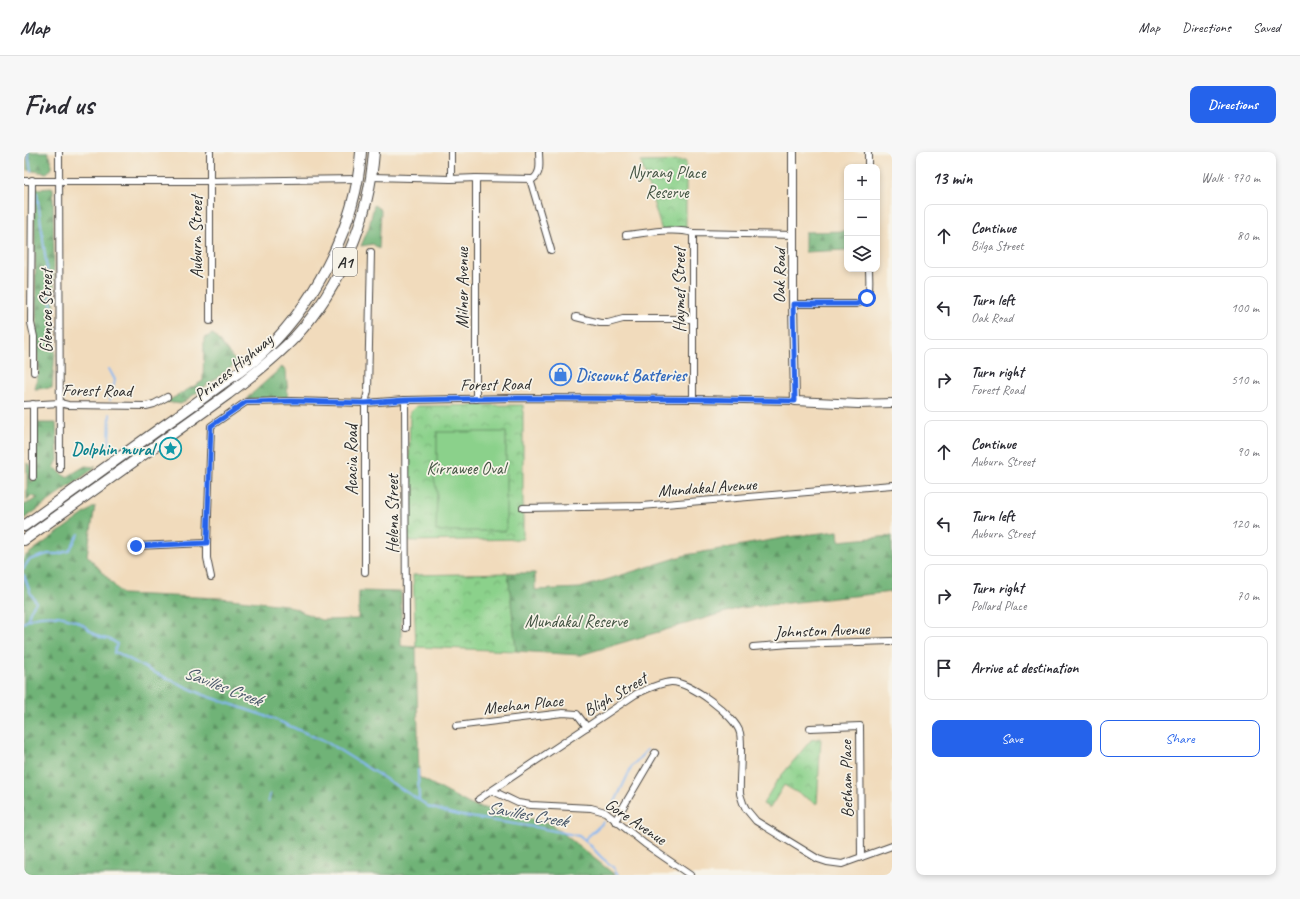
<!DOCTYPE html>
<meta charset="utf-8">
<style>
:root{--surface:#fff;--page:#f7f7f7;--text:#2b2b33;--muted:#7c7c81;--line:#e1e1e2;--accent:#2563eb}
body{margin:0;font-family:Caveat,sans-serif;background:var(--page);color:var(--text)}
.controls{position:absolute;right:12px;top:12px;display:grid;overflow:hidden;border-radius:8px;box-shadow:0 2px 6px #0003}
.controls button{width:36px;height:36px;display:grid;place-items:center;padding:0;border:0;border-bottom:1px solid var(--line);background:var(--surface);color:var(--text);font:20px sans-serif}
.stop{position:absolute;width:12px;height:12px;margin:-9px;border:3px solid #2563eb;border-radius:50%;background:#fff}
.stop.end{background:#2563eb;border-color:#fff;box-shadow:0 1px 4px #0008}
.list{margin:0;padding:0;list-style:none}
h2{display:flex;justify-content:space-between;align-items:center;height:52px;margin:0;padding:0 16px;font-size:17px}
h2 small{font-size:13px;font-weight:400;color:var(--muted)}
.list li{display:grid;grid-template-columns:26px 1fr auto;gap:12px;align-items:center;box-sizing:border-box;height:64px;margin:0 8px 8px;padding:0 8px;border:1px solid var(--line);border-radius:8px}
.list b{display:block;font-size:15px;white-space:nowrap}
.list p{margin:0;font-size:13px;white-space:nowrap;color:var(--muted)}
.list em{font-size:13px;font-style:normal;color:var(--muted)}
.actions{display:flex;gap:8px;padding:12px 16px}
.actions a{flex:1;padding:9px 0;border:1px solid var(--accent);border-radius:8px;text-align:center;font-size:14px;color:var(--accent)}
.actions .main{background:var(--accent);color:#fff}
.icon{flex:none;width:22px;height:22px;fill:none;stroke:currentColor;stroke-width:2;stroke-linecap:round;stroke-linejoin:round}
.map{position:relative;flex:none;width:868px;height:723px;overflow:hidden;border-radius:8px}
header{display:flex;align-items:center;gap:24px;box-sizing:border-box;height:56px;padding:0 20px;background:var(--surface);border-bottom:1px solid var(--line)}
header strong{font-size:19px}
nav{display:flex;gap:22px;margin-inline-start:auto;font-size:14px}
.intro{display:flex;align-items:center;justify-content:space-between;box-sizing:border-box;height:96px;padding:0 24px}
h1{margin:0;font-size:28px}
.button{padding:10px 18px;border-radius:8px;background:var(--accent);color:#fff;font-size:14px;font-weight:700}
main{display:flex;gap:24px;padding:0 24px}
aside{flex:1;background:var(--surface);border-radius:8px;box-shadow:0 2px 6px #0003}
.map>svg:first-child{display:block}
.forest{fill:url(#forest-firs);stroke:#4e6f51}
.park{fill:url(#park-crowns);stroke:#5b7e5b}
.pitch{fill:#8bd18b;stroke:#5b7e5b}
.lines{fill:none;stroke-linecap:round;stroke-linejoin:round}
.stream{stroke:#86b8f3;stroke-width:2}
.minor-casing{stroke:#494541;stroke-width:8}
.tertiary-casing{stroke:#494541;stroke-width:10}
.trunk-casing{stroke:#494541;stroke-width:12}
.minor{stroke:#fff;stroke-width:6}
.tertiary{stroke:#fff;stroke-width:8}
.trunk{stroke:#fff;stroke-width:10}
.route{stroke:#2563eb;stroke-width:5}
.labels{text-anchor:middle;stroke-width:3.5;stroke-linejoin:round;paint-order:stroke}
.shield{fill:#f7f3e8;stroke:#686764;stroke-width:1}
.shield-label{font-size:16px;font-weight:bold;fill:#2b2b2b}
.park-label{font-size:17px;fill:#435443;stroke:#f7f3e8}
.street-label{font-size:17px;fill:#2b2b2b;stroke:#f7f3e8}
.shop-label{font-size:17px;font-weight:bold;fill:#366cbe;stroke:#f7f3e8;text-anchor:start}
.culture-label{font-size:17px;font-weight:bold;fill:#0d838f;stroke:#f7f3e8;text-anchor:end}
.water-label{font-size:18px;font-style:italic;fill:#465567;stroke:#f7f3e8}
</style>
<header>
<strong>Map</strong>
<nav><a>Map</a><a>Directions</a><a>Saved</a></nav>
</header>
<div class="intro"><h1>Find us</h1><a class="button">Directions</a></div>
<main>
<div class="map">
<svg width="868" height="723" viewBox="0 0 868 723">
<defs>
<pattern id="forest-firs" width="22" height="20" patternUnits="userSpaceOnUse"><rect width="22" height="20" fill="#70b377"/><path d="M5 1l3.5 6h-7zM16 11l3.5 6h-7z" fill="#5c9262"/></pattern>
<pattern id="park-crowns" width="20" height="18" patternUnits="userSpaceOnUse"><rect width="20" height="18" fill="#8bd18b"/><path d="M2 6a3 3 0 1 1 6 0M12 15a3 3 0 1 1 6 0" fill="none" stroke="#72aa72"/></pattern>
</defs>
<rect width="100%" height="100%" fill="#f7f3e8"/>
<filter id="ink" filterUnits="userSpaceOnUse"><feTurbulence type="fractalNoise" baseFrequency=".025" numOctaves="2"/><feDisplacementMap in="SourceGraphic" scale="8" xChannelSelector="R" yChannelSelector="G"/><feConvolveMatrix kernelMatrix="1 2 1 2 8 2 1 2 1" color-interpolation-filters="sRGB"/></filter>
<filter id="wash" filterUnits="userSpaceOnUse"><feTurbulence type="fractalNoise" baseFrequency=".012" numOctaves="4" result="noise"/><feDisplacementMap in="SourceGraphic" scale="16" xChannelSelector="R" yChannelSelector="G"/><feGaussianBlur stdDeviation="0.9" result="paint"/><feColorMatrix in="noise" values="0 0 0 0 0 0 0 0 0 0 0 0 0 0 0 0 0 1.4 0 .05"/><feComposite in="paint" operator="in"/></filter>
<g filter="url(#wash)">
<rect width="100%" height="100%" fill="#f1dbbc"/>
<g class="forest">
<polygon points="3,0 24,0 27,9 27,16 23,21 3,18"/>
<polygon points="29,36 31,200 28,236 11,237 15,216 13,201 10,37"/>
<polygon points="350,53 357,58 355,97 349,92 337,94 345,75"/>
<polygon points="823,79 823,98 781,100 781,80"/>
<polygon points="189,182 213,211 157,252 142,250 179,229 180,186"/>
<polygon points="258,215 262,219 264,245 222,247"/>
<path d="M 12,271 L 32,271 L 34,308 L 30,316 C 36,317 36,323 43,325 L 61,314 L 72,315 L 0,367 L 0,353 L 14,346 L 8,344 L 3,349 L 3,311 L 7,314 L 7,331 L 12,325 Z"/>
<polygon points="71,354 63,403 98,442 197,446 262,453 297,468 334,467 335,439 377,440 377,494 392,495 395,625 447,653 526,671 591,723 0,723 0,405"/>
<polygon points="814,379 815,389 868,384 868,440 716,456 556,503 492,499 484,421 511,421 511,438 556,436 662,403 764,385"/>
</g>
<g class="park">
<polygon points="662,9 662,79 638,79 617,10"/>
<polygon points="499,253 499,387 383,389 386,260 392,254"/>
<polygon points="484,421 492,499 392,495 389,423"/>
<polygon points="797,586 793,652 760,633 746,656 739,652 752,630 787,588"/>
</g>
<polygon class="pitch" points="413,280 482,280 482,379 412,379 413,340 410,326 413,313"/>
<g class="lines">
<g class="stream">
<polyline points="4,0 7,19"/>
<polyline points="13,41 28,157"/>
<polyline points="85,217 91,228 86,248"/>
<polyline points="85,294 86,262"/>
<polyline points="0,416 5,408 24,402 34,402 45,399 55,382"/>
<polyline points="0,423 6,440 12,450 6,459 4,467"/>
<path d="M 0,471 C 12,459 42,463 56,471 C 63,475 69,482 76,485 C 84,488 86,485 93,492 L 90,501 L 94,501 L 125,518 L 180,543 L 250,567 L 304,591 L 395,648"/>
<polyline points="394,618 395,648 405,655 433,663 516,676 555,684 566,693 577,705 590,716 594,723"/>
<polyline points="244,649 246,642"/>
<polyline points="589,654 608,614 623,598"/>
<polyline points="560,688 580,670"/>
</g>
</g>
</g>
<g filter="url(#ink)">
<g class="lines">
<defs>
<g id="minor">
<polyline points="35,0 36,317"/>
<polyline points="186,0 186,169"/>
<polyline points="427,0 427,27"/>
<polyline points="844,0 844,15"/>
<path d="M 347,25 L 427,27 L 452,26 L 509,27 C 518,21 515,9 515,0"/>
<polyline points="452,26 452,247"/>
<polyline points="506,27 527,98"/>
<polyline points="8,28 7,171 10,185 10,220"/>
<polyline points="0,29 186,29 334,27"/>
<path d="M 602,83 C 623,81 649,75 669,81"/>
<path d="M 769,152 L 832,152 C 849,149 845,130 845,117"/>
<polyline points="552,165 576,171 584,171 599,167 669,167"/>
<polyline points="669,247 669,81 770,83"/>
<polyline points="381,248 382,476"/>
<polyline points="9,252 9,325"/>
<polyline points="0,253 36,251 44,253 122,254 130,252 143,245"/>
<polyline points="499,356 618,354 868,333"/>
<polyline points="112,394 183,391"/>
<polyline points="341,420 341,251 344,239 347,100"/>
<polyline points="187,425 183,406 183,391 187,274 222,250 267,249 341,251 381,248 496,246 669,247 771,249"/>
<polyline points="729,495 766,492 868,489"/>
<polyline points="432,574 539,561 553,562 563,575"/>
<polyline points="786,576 836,574 837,705"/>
<polyline points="469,639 494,651 507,653 567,656 581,660 621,692 666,723"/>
<path d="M 455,647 L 612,542 C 623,537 635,531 647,530 C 665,529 712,564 716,581 C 719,598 715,623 716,642 L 719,651 L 722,657 L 732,669 L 794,707 L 803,710 L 818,712 L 868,694"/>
<polyline points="591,669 631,601"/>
</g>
<polyline id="tertiary" points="769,0 769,152 771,249 834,252 868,251"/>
<g id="trunk">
<path d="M 0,374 C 46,341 92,308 138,275 C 158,261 179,246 199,231 C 210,224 221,216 231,208 C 288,158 332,76 337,0"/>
<path d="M 0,388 L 204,242 C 228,224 251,206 271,185 C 317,135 345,67 350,0"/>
</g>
</defs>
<use href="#minor" class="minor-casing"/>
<use href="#tertiary" class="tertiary-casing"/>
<use href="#trunk" class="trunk-casing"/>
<use href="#minor" class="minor"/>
<use href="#tertiary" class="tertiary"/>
<use href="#trunk" class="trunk"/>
</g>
</g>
<g class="lines" filter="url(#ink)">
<polyline class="route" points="112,394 183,391 187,274 222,250 267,249 341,251 381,248 496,246 669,247 771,249 769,152 832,152 839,150 843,146"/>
</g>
<defs>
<symbol id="shop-ring" viewBox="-11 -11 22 22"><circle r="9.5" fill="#f7f3e8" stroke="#3f7fe0" stroke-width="1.5"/><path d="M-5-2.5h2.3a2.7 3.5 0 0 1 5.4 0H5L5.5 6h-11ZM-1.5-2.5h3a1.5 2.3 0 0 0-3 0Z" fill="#3f7fe0"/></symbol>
<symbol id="sight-ring" viewBox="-11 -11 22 22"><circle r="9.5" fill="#f7f3e8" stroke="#0f9aa8" stroke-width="1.5"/><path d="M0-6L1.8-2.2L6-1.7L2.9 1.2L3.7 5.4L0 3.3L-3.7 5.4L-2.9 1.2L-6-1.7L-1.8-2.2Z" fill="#0f9aa8"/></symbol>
</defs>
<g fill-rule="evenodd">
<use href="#shop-ring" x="524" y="210" width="25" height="25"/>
<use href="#sight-ring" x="134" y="284" width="25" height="25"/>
</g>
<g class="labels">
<rect class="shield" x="309" y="96" width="24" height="28" rx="3"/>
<g class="shield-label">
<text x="321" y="116">A1</text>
</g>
<g class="park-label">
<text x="643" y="26">Nyrang Place<tspan x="643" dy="20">Reserve</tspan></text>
<text x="442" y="322">Kirrawee Oval</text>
<text x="552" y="475">Mundakal Reserve</text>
</g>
<g class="street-label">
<text transform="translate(172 85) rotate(-90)" y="6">Auburn Street</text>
<text transform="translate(755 124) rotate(-89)" y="6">Oak Road</text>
<text transform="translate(438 136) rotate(-90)" y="6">Milner Avenue</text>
<text transform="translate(655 138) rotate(-90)" y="6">Haymet Street</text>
<text transform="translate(22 159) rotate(-90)" y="6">Glencoe Street</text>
<text transform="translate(209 215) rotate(-39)" y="6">Princes Highway</text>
<text transform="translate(471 232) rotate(-1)" y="6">Forest Road</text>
<text transform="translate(73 238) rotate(1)" y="6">Forest Road</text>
<text transform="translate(327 308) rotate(-90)" y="6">Acacia Road</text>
<text transform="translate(683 335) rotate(-4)" y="6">Mundakal Avenue</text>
<text transform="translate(368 362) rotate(-90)" y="6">Helena Street</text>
<text transform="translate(798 478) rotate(-2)" y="6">Johnston Avenue</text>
<text transform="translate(591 542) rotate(-30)" y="6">Bligh Street</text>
<text transform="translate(499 552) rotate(-6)" y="6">Meehan Place</text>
<text transform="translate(822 627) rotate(-91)" y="6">Betham Place</text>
<text transform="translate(612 669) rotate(34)" y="6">Gore Avenue</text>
</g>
<g class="shop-label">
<text x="552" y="229">Discount Batteries</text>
</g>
<g class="culture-label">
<text x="130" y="303">Dolphin mural</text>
</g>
<g class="water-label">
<text transform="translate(199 534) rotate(21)" y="6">Savilles Creek</text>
<text transform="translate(503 662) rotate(10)" y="6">Savilles Creek</text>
</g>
</g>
</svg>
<div class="controls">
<button>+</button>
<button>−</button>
<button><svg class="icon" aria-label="layers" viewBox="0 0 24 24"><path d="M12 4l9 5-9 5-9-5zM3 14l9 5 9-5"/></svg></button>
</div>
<div class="stop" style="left:843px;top:146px"></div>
<div class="stop end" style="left:112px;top:394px"></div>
</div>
<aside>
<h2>13 min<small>Walk · 970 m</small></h2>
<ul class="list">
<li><svg class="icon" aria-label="ahead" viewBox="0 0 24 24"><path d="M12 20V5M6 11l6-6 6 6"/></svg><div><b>Continue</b><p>Bilga Street</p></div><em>80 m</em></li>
<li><svg class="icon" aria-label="left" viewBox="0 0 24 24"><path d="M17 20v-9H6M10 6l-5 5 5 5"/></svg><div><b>Turn left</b><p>Oak Road</p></div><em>100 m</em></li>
<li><svg class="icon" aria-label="right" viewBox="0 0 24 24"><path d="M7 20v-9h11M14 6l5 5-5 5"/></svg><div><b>Turn right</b><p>Forest Road</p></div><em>510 m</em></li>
<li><svg class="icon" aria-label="ahead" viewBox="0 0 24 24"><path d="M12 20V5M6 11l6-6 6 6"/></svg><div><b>Continue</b><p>Auburn Street</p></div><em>90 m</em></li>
<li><svg class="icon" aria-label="left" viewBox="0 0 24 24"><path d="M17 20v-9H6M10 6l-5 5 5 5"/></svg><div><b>Turn left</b><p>Auburn Street</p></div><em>120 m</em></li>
<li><svg class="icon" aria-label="right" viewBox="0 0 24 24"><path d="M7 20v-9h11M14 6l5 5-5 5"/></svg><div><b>Turn right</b><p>Pollard Place</p></div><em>70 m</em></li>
<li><svg class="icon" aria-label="arrive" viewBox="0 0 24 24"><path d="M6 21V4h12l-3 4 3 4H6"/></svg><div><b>Arrive at destination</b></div></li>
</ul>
<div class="actions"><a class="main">Save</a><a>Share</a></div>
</aside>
</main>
